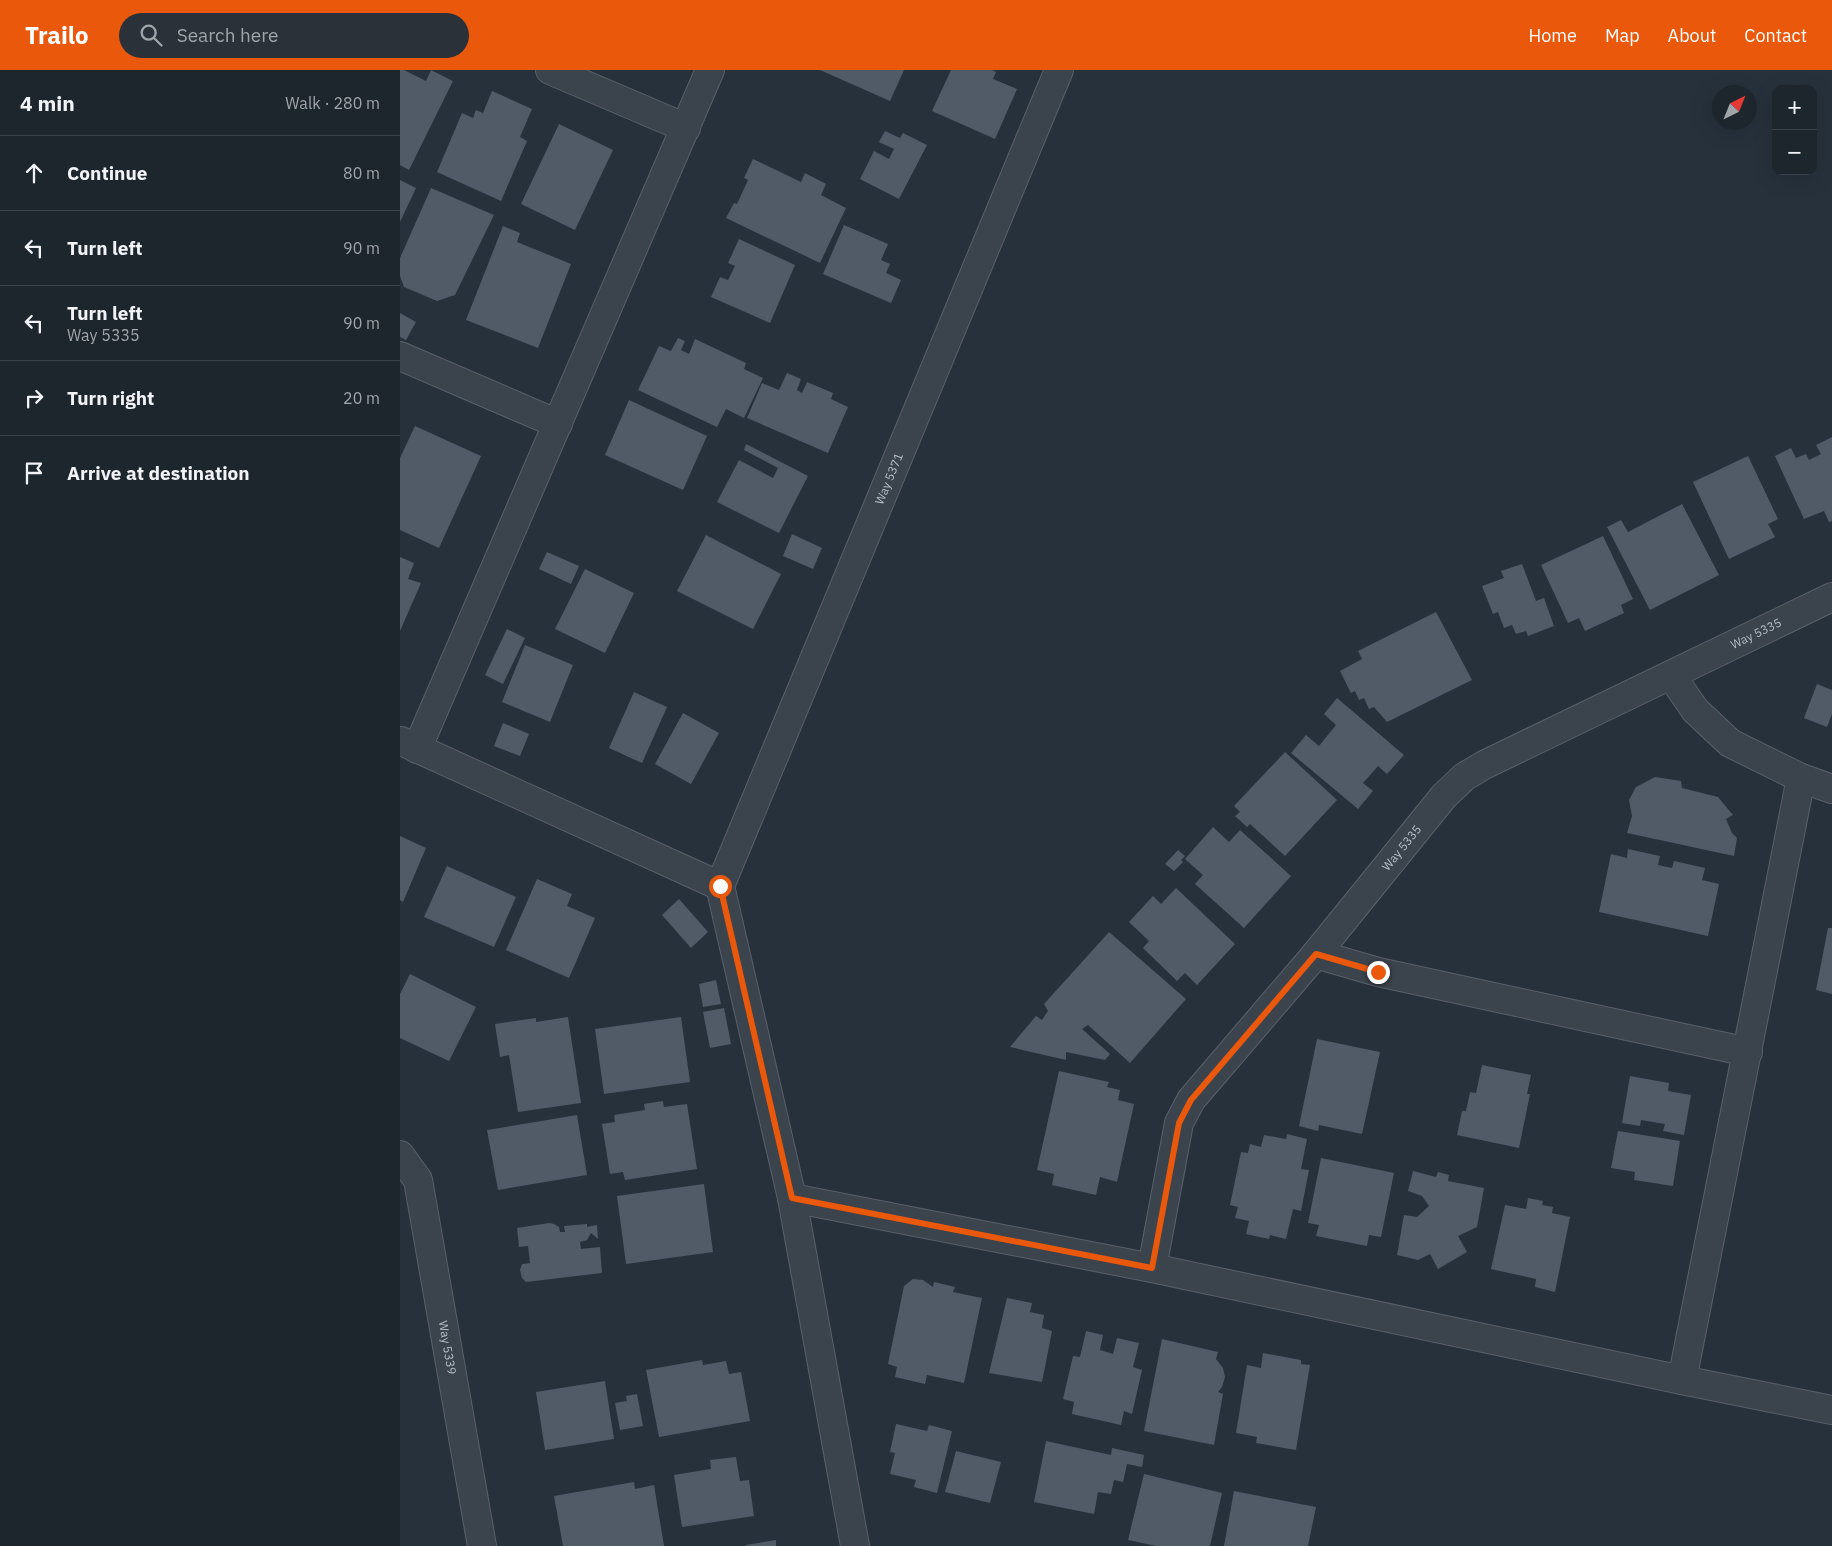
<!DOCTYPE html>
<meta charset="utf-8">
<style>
:root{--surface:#1d252d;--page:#2a3139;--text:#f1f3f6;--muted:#a0a5aa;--line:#3b4249;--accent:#ea580c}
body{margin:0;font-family:"IBM Plex Sans",sans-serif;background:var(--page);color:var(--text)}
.controls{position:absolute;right:15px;top:15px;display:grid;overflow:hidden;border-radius:10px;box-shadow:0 5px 20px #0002}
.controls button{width:45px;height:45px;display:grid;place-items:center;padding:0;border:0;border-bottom:1px solid var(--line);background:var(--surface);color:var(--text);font:25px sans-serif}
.compass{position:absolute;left:1312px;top:15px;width:45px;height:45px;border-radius:50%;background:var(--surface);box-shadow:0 5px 20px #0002;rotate:43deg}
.stop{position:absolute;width:15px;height:15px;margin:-11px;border:4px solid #ea580c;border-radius:50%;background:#fff}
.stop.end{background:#ea580c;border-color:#fff;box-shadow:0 1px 5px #0008}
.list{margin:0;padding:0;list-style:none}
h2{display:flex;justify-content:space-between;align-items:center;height:65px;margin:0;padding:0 20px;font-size:21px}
h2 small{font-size:16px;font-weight:400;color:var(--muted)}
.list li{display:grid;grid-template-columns:32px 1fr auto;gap:15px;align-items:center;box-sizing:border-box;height:75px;padding:0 20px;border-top:1px solid var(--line)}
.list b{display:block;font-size:19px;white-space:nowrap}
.list p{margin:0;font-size:16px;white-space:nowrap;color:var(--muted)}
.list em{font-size:16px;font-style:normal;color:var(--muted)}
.icon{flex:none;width:28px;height:28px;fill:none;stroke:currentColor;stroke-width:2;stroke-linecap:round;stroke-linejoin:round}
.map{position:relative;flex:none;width:1432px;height:1476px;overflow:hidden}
header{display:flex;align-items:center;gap:30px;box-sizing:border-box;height:70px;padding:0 25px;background:var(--accent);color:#fff}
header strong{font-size:24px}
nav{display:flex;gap:28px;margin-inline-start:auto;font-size:18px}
.search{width:350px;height:45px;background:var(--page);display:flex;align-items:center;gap:12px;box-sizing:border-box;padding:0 18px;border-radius:28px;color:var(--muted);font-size:19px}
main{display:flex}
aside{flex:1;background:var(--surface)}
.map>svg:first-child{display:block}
.building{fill:#515a67}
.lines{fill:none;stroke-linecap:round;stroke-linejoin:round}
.minor-casing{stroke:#59616b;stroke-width:30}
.minor{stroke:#3b434d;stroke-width:28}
.route{stroke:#ea580c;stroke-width:6}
.labels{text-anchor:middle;stroke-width:4.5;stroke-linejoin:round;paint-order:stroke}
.street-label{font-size:12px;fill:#b7bec8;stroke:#202832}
</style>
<header>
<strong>Trailo</strong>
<div class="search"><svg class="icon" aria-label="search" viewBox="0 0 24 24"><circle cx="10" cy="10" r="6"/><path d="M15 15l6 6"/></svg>Search here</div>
<nav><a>Home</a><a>Map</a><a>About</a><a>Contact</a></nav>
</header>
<main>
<aside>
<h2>4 min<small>Walk · 280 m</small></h2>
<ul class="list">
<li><svg class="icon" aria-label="ahead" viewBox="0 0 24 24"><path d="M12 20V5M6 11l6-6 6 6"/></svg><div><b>Continue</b></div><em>80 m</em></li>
<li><svg class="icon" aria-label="left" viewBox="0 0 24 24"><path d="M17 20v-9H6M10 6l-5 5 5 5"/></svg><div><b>Turn left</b></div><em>90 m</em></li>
<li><svg class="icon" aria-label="left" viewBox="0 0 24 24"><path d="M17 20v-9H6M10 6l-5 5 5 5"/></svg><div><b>Turn left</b><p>Way 5335</p></div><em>90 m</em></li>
<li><svg class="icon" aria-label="right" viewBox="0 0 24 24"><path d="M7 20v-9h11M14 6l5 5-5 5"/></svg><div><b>Turn right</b></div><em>20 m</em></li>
<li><svg class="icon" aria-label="arrive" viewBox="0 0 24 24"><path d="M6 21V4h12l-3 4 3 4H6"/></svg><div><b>Arrive at destination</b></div></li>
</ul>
</aside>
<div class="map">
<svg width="1432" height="1476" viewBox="0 0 1432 1476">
<rect width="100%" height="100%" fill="#27313c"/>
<g class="building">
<polygon points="0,0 4,0 26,11 31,0 53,11 9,100 0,95"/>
<polygon points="420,0 504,0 490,31"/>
<polygon points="551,0 592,0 596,2 593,9 617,19 595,69 532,41"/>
<polygon points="92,21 132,39 120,67 127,71 101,131 37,102 62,43 73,48 76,40 83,43"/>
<polygon points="159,54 213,80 175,160 121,134"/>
<polygon points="485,61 500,68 503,63 527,75 499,129 460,109 474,81 489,89 494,79 479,72"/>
<polygon points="353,89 401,112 405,103 426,114 421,125 446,138 420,193 326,148 334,133 337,134 348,110 344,108"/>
<polygon points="0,110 16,118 0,152"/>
<polygon points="31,118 94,145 55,225 37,231 4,217 0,206 0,188"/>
<polygon points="444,155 488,174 481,190 490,194 486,203 501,210 491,233 423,204"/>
<polygon points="103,156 120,163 117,172 171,194 138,278 66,250"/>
<polygon points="339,169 395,195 370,253 311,227 320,207 328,210 335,196 328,193"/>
<polygon points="0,243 16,252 6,270 0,267"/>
<polygon points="278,268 285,271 281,280 289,284 295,269 346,293 344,299 363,308 344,348 326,339 317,357 238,320 259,276 271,281"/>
<polygon points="387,303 401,309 397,320 402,323 407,312 433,323 431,329 448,337 428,383 347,348 362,313 379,320"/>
<polygon points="229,330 307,366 283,420 205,385"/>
<polygon points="15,356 81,386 39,478 0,460 0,388"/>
<polygon points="1432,367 1432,451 1429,452 1424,441 1404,449 1375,386 1391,378 1396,388 1406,384 1409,390 1421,384 1416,375"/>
<polygon points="346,374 408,406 379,463 317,432 339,390 373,408 378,398 344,380"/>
<polygon points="1348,386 1378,449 1368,454 1375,467 1329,489 1293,412"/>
<polygon points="1282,434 1319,505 1250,540 1207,457 1221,450 1228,462"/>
<polygon points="392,464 422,478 413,499 383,486"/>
<polygon points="306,465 381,504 353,559 277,521"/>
<polygon points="1203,466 1233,529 1221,535 1224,543 1185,561 1179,548 1168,553 1141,495"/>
<polygon points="147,482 179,496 171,514 139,499"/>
<polygon points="0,487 14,493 8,509 21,513 0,561"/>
<polygon points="1122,494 1136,531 1144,528 1154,556 1128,566 1126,561 1116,564 1112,555 1104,558 1098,542 1093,544 1082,516 1104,508 1101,501"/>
<polygon points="185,499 234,523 205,583 155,559"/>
<polygon points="1036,542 1072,610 987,652 974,637 969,639 964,628 959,630 955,621 951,623 940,601 962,589 958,581"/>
<polygon points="107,559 125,568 103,614 85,605"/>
<polygon points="125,575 173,595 150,652 102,632"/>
<polygon points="1417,614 1432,620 1432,644 1427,657 1404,648"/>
<polygon points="234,622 267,637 242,693 209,678"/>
<polygon points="937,628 1004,685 987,704 978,696 963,713 973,721 958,739 891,683 906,665 919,676 936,655 924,644"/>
<polygon points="283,643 319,663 291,714 255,694"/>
<polygon points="103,653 129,664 120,686 94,676"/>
<polygon points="885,682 937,730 885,786 850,754 847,757 835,746 840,742 834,736"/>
<polygon points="1255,707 1281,711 1282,718 1318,727 1333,745 1326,749 1332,763 1337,768 1334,786 1227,763 1232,746 1229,730 1236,717"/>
<polygon points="813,757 829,772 840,760 891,806 844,858 795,814 803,805 785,789"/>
<polygon points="0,766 26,778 3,832 0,830"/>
<polygon points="1228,779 1260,786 1258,795 1272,798 1274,791 1305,798 1302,810 1319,814 1308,866 1199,842 1211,784 1227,788"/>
<polygon points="778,780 785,786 781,790 783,792 774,801 765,794"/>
<polygon points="47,796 116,827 94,877 24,847"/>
<polygon points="137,809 172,824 167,836 195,848 169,908 106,880"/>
<polygon points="776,818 835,874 797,915 785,903 777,911 743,878 749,871 729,852 753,826 761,834"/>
<polygon points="279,829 308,862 291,878 262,845"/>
<polygon points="1428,858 1432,858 1432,924 1416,920"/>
<polygon points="709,862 786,929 730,993 688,955 682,959 710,984 705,990 666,982 666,990 610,977 636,946 642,950 648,941 644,934"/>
<polygon points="10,904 76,937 49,991 0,968 0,924"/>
<polygon points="316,910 321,934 303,937 299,914"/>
<polygon points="324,938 331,974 310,978 303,942"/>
<polygon points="168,947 181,1033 118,1042 109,985 100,987 95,954 136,948 136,952"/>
<polygon points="281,947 290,1012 204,1024 195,959"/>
<polygon points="917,969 980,982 962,1064 919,1055 918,1061 899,1056"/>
<polygon points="1082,995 1131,1005 1127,1024 1130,1024 1119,1078 1057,1065 1062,1041 1066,1041 1070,1022 1076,1023"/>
<polygon points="659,1001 709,1012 707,1017 720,1020 718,1030 734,1034 717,1112 700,1107 696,1125 652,1115 654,1104 637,1100"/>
<polygon points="1230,1006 1269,1013 1268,1021 1291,1025 1284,1065 1263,1061 1265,1054 1241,1050 1240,1056 1222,1053"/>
<polygon points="263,1031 264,1037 287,1034 297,1099 225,1110 223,1102 210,1104 202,1054 215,1052 214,1045 245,1040 244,1034"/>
<polygon points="177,1045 187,1105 98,1120 87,1060"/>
<polygon points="1218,1061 1280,1071 1273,1116 1234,1110 1235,1102 1211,1098"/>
<polygon points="887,1064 907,1069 901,1099 909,1100 901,1141 893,1139 886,1169 870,1165 869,1169 846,1164 849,1151 835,1148 838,1137 830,1135 841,1082 848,1083 850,1074 861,1077 864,1065 886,1069"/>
<polygon points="921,1088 994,1103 981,1167 969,1165 967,1176 916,1166 919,1155 908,1153"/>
<polygon points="1013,1101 1036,1107 1038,1102 1049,1105 1048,1111 1084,1118 1077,1157 1058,1166 1067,1182 1038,1199 1030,1184 1018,1190 997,1185 1004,1145 1017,1147 1029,1136 1022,1126 1008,1121"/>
<polygon points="304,1114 313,1182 226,1194 217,1126"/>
<polygon points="1128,1128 1143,1131 1142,1135 1153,1137 1152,1143 1170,1147 1155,1222 1135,1217 1136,1209 1091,1199 1105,1135 1126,1139"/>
<polygon points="149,1153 154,1154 159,1157 160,1162 165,1162 164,1156 187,1154 187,1157 197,1155 198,1169 191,1163 187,1170 180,1172 181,1179 200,1177 202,1203 126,1212 122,1208 120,1200 122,1194 130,1193 128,1176 119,1177 117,1158"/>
<polygon points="513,1209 523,1210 533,1217 534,1212 555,1217 553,1222 582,1228 564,1313 527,1305 525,1314 495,1307 497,1297 488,1294 504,1216"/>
<polygon points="607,1228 632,1233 630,1242 644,1245 642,1258 652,1261 642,1312 589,1303"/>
<polygon points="686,1261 703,1265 700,1280 713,1284 717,1268 739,1273 733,1297 742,1300 732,1344 724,1341 721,1355 672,1344 674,1332 663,1329 673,1286 680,1287"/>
<polygon points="762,1269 818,1282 816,1289 823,1298 825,1307 822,1317 818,1322 823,1324 814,1375 744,1361"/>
<polygon points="863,1283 901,1290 901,1294 910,1295 896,1380 856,1373 857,1367 836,1363 847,1295 861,1298"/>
<polygon points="302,1290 303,1295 326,1291 329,1304 341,1302 350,1351 259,1367 246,1300"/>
<polygon points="205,1311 214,1369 145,1380 136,1322"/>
<polygon points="237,1324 243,1356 220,1360 215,1333 227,1331 226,1326"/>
<polygon points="496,1354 527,1361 529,1355 552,1361 537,1423 514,1417 516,1410 490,1404 495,1383 490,1382"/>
<polygon points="646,1371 711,1385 712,1378 744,1385 742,1397 727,1394 723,1412 714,1410 711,1424 698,1422 694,1444 634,1432"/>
<polygon points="556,1381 601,1392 590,1433 545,1422"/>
<polygon points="336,1387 340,1411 349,1410 354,1446 282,1457 274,1405 311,1399 310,1390"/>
<polygon points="744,1404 822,1423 810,1476 756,1476 728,1470"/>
<polygon points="234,1412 235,1419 254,1415 264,1476 163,1476 154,1426"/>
<polygon points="834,1421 916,1437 908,1476 824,1476"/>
<polygon points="376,1470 376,1476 346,1476 346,1475"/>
</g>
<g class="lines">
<defs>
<g id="minor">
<polyline points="150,0 286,58"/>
<polyline points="0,286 158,354"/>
<polyline points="1271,605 1295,640 1330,673 1401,708 1432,719"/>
<polyline points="1,671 320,816"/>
<polyline points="17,679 310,0"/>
<path id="s1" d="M 320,816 L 659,0"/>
<polyline points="320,816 392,1128 455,1476"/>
<polyline points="916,884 978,902 1348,982"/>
<path id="s2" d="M 0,1085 L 18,1110 L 82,1476"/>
<polyline points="392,1128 752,1198 1282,1310 1432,1340"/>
<path id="s3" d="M 752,1198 L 779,1053 L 791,1030 L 916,884 L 1044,726 L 1064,707 L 1084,695 L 1432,527"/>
<polyline points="1282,1310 1401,708"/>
</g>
</defs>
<use href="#minor" class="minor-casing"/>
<use href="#minor" class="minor"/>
</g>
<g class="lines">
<polyline class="route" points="320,816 392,1128 752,1198 779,1053 791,1030 916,884 978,902"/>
</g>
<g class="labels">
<g class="street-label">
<text dy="4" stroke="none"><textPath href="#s1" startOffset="441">Way 5371</textPath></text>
<text dy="4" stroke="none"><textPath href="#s3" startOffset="922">Way 5335</textPath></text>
<text dy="4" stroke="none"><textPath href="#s3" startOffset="502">Way 5335</textPath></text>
<text dy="4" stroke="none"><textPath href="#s2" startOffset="201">Way 5339</textPath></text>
</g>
</g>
</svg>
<div class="controls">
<button>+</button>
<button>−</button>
</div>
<svg class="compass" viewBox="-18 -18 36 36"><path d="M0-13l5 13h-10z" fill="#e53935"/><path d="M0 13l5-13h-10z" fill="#a0a5aa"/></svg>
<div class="stop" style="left:320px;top:816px"></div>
<div class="stop end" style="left:978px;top:902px"></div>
</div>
</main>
